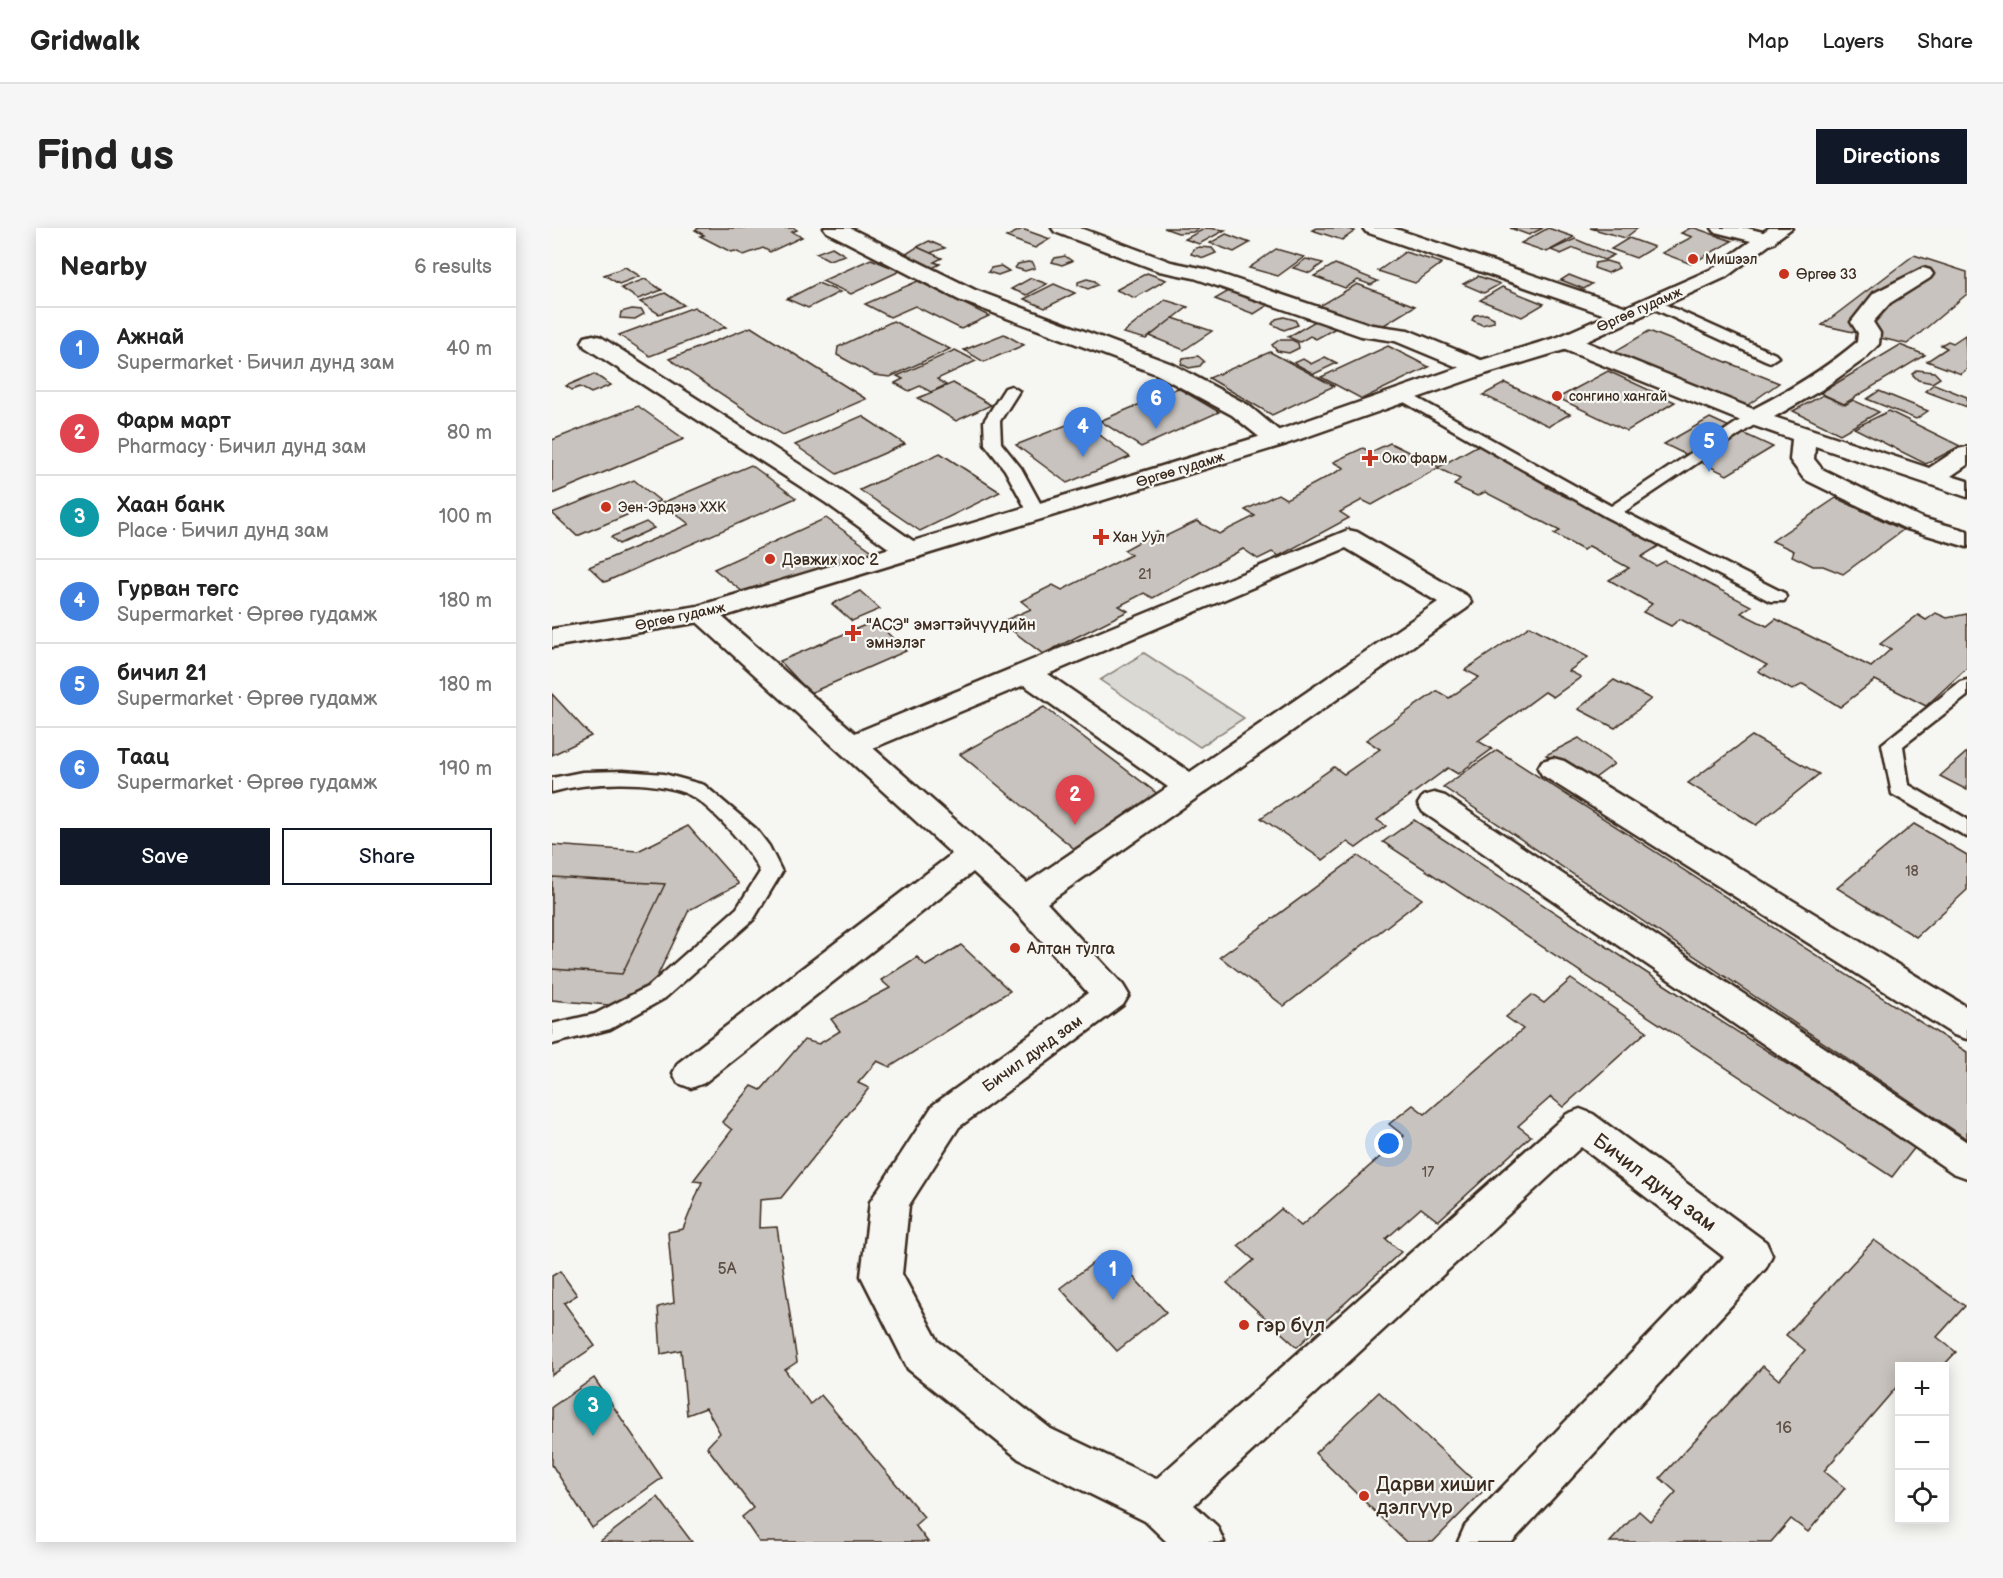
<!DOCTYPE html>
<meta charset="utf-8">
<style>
:root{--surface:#fff;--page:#f6f6f6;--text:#222;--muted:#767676;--line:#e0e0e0;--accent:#111827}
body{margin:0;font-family:"Balsamiq Sans",sans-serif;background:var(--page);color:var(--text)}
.controls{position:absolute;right:18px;bottom:18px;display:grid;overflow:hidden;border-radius:0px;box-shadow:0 3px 15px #0003}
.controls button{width:54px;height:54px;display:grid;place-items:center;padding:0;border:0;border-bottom:2px solid var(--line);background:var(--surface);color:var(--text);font:30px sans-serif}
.you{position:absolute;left:837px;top:916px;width:21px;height:21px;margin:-15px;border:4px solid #fff;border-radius:50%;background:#1a73e8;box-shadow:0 0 0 9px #1a73e833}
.badge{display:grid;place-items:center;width:39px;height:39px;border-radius:50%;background:var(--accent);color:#fff;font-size:20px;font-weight:700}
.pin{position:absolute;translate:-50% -50px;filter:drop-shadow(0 2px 3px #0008)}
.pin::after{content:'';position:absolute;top:32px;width:21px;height:18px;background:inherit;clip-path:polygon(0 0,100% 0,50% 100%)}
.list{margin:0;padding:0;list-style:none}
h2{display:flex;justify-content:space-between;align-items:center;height:78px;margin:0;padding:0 24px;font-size:26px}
h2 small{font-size:20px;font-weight:400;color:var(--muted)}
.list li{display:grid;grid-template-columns:39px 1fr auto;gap:18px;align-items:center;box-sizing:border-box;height:84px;padding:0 24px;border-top:2px solid var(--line)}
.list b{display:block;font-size:22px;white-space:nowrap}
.list p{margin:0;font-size:20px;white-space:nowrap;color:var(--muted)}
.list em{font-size:20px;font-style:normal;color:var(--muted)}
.actions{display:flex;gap:12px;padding:18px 24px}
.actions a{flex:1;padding:14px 0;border:2px solid var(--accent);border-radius:0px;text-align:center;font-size:21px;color:var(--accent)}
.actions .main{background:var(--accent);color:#fff}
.icon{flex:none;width:33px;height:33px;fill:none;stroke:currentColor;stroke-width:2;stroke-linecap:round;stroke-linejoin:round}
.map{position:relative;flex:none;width:1415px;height:1314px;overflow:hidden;border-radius:0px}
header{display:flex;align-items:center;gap:36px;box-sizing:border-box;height:84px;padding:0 30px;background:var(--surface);border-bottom:2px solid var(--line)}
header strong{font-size:28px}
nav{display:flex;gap:33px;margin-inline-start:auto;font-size:21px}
.intro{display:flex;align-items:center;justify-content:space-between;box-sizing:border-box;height:144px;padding:0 36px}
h1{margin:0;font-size:42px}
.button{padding:15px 27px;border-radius:0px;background:var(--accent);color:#fff;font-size:21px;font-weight:700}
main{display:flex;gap:36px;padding:0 36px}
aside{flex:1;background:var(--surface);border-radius:0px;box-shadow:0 3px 15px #0003}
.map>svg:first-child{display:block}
.green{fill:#dad9d3;stroke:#8a8278;stroke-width:1.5}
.building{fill:#c8c3be;stroke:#3b2a1e;stroke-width:1.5}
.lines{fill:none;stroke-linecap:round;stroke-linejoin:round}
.lane-casing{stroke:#3b2a1e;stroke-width:5}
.street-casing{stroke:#3b2a1e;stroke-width:5}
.secondary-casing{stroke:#3b2a1e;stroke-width:5}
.lane{fill:#f6f6f2;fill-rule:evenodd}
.street{fill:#f6f6f2;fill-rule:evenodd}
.secondary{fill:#f6f6f2;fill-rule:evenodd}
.poi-dot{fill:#c8321e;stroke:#f6f6f2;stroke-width:2}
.labels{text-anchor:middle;stroke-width:4.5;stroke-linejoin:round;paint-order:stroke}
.far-poi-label{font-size:14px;fill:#3b2a1e;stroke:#f6f6f2;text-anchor:start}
.far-street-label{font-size:14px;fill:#3b2a1e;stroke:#f6f6f2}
.number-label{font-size:14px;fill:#5e5046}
.poi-label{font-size:16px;fill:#3b2a1e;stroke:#f6f6f2;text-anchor:start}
.street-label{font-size:16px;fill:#3b2a1e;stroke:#f6f6f2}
.near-number-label{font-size:16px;fill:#5e5046}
.near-street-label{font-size:20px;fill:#3b2a1e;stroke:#f6f6f2}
.near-poi-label{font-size:20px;fill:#3b2a1e;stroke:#f6f6f2;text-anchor:start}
</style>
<header>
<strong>Gridwalk</strong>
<nav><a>Map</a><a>Layers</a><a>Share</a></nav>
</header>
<div class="intro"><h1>Find us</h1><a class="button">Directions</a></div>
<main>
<aside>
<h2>Nearby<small>6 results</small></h2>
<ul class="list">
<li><span class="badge" style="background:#3f7fe0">1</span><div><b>Ажнай</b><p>Supermarket · Бичил дунд зам</p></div><em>40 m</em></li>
<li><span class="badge" style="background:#e0444e">2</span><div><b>Фарм март</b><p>Pharmacy · Бичил дунд зам</p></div><em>80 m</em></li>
<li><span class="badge" style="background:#0f9aa8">3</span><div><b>Хаан банк</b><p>Place · Бичил дунд зам</p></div><em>100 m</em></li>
<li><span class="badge" style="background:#3f7fe0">4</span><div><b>Гурван төгс</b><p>Supermarket · Өргөө гудамж</p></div><em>180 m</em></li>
<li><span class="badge" style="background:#3f7fe0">5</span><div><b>бичил 21</b><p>Supermarket · Өргөө гудамж</p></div><em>180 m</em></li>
<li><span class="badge" style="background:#3f7fe0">6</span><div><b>Таац</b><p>Supermarket · Өргөө гудамж</p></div><em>190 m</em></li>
</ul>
<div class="actions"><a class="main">Save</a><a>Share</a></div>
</aside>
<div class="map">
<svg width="1415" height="1314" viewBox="0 0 1415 1314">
<rect width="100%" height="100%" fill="#f6f6f2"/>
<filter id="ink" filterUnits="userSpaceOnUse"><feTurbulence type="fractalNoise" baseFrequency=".0167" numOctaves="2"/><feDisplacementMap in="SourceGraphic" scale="12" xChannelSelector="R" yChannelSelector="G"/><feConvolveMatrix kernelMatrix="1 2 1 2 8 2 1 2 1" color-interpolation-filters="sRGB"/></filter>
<g filter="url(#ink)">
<polygon class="green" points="592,425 692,490 648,519 548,452"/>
<g class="building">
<polygon points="147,0 242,0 245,2 240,4 250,9 218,24 211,20 192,27 183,23 179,24 148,8 152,7 143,2"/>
<polygon points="612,0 648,0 641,4 626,5"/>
<polygon points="654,0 673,2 647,16 633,11"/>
<polygon points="764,0 792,0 803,3 790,12 760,2"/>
<polygon points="958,0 991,0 977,7"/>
<polygon points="996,0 1022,9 995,24 969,15"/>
<polygon points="1038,0 1086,0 1073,10"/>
<polygon points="1138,0 1143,0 1180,13 1139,36 1110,25 1140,9 1129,5"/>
<polygon points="470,1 498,11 483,20 454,9"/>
<polygon points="674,6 698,15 682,24 658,15"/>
<polygon points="1077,10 1102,19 1084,30 1059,21"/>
<polygon points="1023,11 1062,27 1052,32 1022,20 1009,26 999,22"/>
<polygon points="377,13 393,20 378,25 365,19"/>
<polygon points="280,19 293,27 277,32 264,25"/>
<polygon points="365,19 390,30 382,34 388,36 381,40 351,28"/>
<polygon points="647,19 660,20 664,25 652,30 639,26 641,21"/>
<polygon points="724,21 752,29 726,48 697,40"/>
<polygon points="853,24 890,35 863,55 826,43"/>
<polygon points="1362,27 1415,44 1415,66 1355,116 1270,97"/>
<polygon points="513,28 520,33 510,37 500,34 503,30"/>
<polygon points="319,31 348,43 299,66 270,53"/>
<polygon points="754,31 771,35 758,45 741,40"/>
<polygon points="1054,33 1064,36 1067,40 1056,45 1042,40 1043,35"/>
<polygon points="476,34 481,35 483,40 473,43 463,40 466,36"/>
<polygon points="783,36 826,53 819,57 806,52 793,60 762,48"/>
<polygon points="449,38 457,43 446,47 436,44 439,40"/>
<polygon points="73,39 88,48 67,56 52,47"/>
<polygon points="595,45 614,52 583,70 564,62"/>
<polygon points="1017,47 1040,56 1032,61 1009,52"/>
<polygon points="926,48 948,56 932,65 911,56"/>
<polygon points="479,50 495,56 475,67 459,61"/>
<polygon points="93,51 110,62 86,71 69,60"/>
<polygon points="535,51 543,53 546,57 536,61 526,57 526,54"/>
<polygon points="366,53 437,88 409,101 363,78 338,89 313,76"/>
<polygon points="266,55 288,64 256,80 235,71"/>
<polygon points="502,56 523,65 493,80 472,71"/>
<polygon points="805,56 863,78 824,102 766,79"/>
<polygon points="950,59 992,76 970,89 928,72"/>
<polygon points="682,60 721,74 702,86 663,71"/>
<polygon points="113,65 132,77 107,86 88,74"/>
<polygon points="613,72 636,79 594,111 571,105"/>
<polygon points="142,79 174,99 98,128 67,107"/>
<polygon points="80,81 90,82 92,86 83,91 68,90 69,84"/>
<polygon points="934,86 942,90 942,94 930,97 920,92 923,87"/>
<polygon points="732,89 743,92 746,97 732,102 720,96 724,91"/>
<polygon points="621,90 660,103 632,122 598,108"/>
<polygon points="765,92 784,100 764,111 758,108 748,114 736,109"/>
<polygon points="341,93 398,121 338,149 322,147 285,127 286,119"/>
<polygon points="199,99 314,171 231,207 117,131"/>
<polygon points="1097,103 1227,155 1193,179 1060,125"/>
<polygon points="452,106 472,117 432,134 412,122"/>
<polygon points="1413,107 1415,141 1409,146 1375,133 1395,120 1389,117 1396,113 1401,115"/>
<polygon points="727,112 740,112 746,115 747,120 737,125 725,123 720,117"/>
<polygon points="1348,117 1373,127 1292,176 1268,165"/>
<polygon points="836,118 877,139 810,171 769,149"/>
<polygon points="403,122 424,133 385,151 394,157 379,164 368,158 357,163 343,155 351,151 345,148"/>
<polygon points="718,124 782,158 720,187 657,150"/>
<polygon points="646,128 652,133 648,138 637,140 629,136 631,130"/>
<polygon points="773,129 785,135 762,146 742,135 751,131 759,136"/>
<polygon points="1365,142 1382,144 1388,150 1380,155 1366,152 1360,146"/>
<polygon points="1056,143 1123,174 1075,203 1006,170"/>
<polygon points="42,146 59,157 39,165 28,159 20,162 14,158"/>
<polygon points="401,155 439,177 404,193 366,170"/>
<polygon points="953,155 1018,186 997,198 931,167"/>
<polygon points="1382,156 1415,169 1415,179 1373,163"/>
<polygon points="626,160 667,184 589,219 548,193"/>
<polygon points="1327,163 1376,183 1364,191 1315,171"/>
<polygon points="1271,167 1293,177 1301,172 1327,184 1288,206 1241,183"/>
<polygon points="86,178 132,211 0,266 0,212"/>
<polygon points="1337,183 1408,218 1374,236 1302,200"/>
<polygon points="310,188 353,216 285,246 243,217"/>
<polygon points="1158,190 1221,219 1175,247 1112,216"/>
<polygon points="527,192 578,229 515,255 464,217"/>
<polygon points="838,215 887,239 926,217 1002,254 994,259 1016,270 1025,265 1110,316 1089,329 1104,338 1113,333 1199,378 1189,385 1215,398 1224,391 1319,439 1339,421 1328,416 1366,387 1374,392 1384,385 1395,390 1415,386 1415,440 1374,478 1323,452 1288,479 1251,456 1240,462 1206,443 1215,437 1128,391 1119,398 1091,384 1100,376 1057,352 1077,340 1037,318 1031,322 1002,306 1008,303 933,264 925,268 902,257 908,251 886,240 820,277 810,272 788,284 797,290 727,328 720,324 706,331 691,321 601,370 592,365 567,378 576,383 491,426 449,394 479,381 469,373 501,357 510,362 579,327 572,322 605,304 612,309 645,293 667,306 703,288 693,282 726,266 734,271 792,240 781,234 811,220 819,224"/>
<polygon points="388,225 448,264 368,303 308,262"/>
<polygon points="199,237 244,270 53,354 37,339 137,296 110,275"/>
<polygon points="82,252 108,273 25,308 0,285"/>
<polygon points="1284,270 1351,302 1291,346 1271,338 1261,338 1240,328 1242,323 1220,313"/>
<polygon points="274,290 323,325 196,368 162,341"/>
<polygon points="94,294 102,300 67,316 59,309"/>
<polygon points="308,363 328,381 300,393 280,376"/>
<polygon points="323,393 354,423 258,465 228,433"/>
<polygon points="978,398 1036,429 1017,443 1029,449 1001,469 993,464 926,513 940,521 906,546 896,540 825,592 834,598 804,620 795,614 771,632 709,590 782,539 792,546 828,521 814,512 885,463 897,470 927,449 913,442"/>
<polygon points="1062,452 1099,471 1063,500 1026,481"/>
<polygon points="0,466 39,508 0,527"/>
<polygon points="492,479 611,570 525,623 408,526"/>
<polygon points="1200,508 1267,546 1204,597 1136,555"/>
<polygon points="1027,510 1062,536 1036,555 994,527"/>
<polygon points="945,522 1415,824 1415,911 891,559"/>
<polygon points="1415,524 1415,562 1388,548"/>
<polygon points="862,592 1145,778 1364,918 1340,949 831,614"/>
<polygon points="1362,596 1415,627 1415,662 1364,709 1285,660"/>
<polygon points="136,598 187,656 137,682 90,780 0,772 0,617 86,623"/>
<polygon points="806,628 870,671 732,778 668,729"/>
<polygon points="0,649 113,656 70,746 0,741"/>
<polygon points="409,717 458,763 338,839 325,833 306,855 317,860 229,970 208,972 207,1000 225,999 245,1134 233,1142 258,1176 269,1167 372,1289 363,1297 376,1314 207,1314 190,1289 201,1280 155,1219 168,1205 154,1180 135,1187 129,1122 109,1126 106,1079 122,1075 116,1004 131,1001 150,954 141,953 180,902 170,894 200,858 209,862 252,812 267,816 288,803 279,791 338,760 329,752 365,729 374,738"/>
<polygon points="1019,751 1095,803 1011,879 999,869 966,898 979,908 886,993 869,980 834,1011 849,1024 745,1119 675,1055 702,1032 686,1018 729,981 749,998 852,908 837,896 861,877 873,886 971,801 954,789 980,767 992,775"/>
<polygon points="1322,1012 1413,1078 1385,1109 1404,1124 1391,1138 1348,1138 1348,1155 1272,1243 1293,1260 1256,1304 1239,1291 1219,1314 1058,1314 1087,1283 1098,1293 1124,1264 1108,1250 1211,1138 1227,1152 1253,1122 1234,1107"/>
<polygon points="557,1023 614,1084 565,1123 508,1060"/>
<polygon points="8,1043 25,1067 12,1075 43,1118 0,1147 0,1048"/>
<polygon points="42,1150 110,1250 40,1300 0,1237 0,1179"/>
<polygon points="827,1164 932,1262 881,1314 854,1314 763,1225"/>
<polygon points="106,1269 140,1314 47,1314"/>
</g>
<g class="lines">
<defs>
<g id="lane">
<polygon points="1101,71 1223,126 1226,129 1218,134 1213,132 1096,78 1094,75"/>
<polygon points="459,158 467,163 448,193 449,215 469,240 493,284 484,289 478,288 453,242 433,216 432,193 453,160"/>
<polygon points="851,162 1059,278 1196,187 1208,187 1210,190 1208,193 1072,284 1232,365 1234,369 1232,373 1218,373 1054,289 845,170 843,167 845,164"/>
<polygon points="1415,452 1415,468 1351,518 1357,557 1415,591 1415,609 1340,566 1330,516 1408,454"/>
<path d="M 71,543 L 112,546 L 152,557 L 204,601 L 217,618 L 230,644 L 201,692 L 113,770 L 58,801 L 0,816 L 0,796 L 43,786 L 97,758 L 185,680 L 208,644 C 198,621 155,573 133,565 C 98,551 35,554 0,564 L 0,550 L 30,544 Z"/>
</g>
<g id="street">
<polygon points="272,0 298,0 423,62 620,136 696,177 737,211 734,216 725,218 716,216 680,187 604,146 407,72 275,4"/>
<polygon points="500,0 528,0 619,34 653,41 820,97 856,102 936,135 939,140 936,145 920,145 843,113 809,108 642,50 607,43 503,4"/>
<polygon points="811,0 841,0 1084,82 1087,87 1084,92 1068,92 814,4"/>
<polygon points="1160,0 1195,0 1222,7 1225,11 1222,15 1215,17 1163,4"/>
<path d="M 1371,40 L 1378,42 L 1381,46 L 1378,50 L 1338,75 L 1321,94 L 1328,105 L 1327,116 L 1311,132 L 1269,162 L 1222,189 L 1377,240 L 1406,221 L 1415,219 L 1415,237 L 1399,248 L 1415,253 L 1415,269 L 1263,218 L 1262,231 L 1270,241 L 1370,290 L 1415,303 L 1415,319 L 1352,300 L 1252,251 L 1238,232 L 1240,211 L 1194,195 L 1006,119 L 1003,114 L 1006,109 L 1022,109 L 1201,181 C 1238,162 1273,141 1305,114 L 1306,105 L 1299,94 L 1322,65 Z"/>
<polygon points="41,107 49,109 292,265 367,317 371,323 367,329 358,331 349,329 274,275 33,119 30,114 33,109"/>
<path d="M 796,302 L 805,304 L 915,368 L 919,374 L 915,380 L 495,675 L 571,757 L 577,767 L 571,777 L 407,899 L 357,977 L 350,1046 L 386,1113 L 499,1201 L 604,1251 L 1015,886 L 1028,881 L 1041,886 L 1214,1014 L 1220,1027 L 1214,1040 L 960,1314 L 906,1314 L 913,1298 L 1172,1029 L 1029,919 L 642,1277 L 665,1298 L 672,1314 L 615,1314 L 593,1293 L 467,1231 L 356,1141 L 309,1048 L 318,974 L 381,877 L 536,765 L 462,682 L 421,644 L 152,855 L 139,860 L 126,855 L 121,845 L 126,835 L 400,626 L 136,386 L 140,380 L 150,378 L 160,380 L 303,505 ZM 794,320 L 886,374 L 638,544 L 496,446 ZM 472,457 L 616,559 L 475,655 L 321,520 Z"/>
<polygon points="1001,530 1012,533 1415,779 1415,811 1402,807 990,547 986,540 990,533"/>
<polygon points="882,565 893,568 1415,914 1415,950 1401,945 871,584 866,576 871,568"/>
</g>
<polygon id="secondary" points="1217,0 1240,0 1174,49 1022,119 936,145 734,216 160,392 0,419 0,401 146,378 716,206 920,135 1006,109 1160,41"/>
</defs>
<use href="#lane" class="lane-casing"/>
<use href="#street" class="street-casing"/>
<use href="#secondary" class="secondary-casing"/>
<use href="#lane" class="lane"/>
<use href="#street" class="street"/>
<use href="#secondary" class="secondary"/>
</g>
</g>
<g class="poi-dot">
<circle cx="1141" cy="31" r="6"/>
<circle cx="1232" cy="46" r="6"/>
<circle cx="1005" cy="168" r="6"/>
<path d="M815 221h6v6h6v6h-6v6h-6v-6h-6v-6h6z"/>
<circle cx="54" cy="279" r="6"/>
<path d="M546 300h6v6h6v6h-6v6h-6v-6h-6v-6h6z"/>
<circle cx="218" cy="331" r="6"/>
<path d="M298 396h6v6h6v6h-6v6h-6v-6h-6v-6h6z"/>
<circle cx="463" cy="720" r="6"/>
<circle cx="692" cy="1097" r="6"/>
<circle cx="812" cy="1268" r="6"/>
</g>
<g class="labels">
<g class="far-poi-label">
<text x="1153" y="36">Мишээл</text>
<text x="1244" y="51">Өргөө 33</text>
<text x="1017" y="173">сонгино хангай</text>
<text x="830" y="235">Око фарм</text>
<text x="66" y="284">Эен-Эрдэнэ ХХК</text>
<text x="561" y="314">Хан Уул</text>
</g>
<g class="far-street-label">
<text transform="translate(1087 81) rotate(-24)" y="5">Өргөө гудамж</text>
<text transform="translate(628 241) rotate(-17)" y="5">Өргөө гудамж</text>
<text transform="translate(128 388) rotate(-12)" y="5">Өргөө гудамж</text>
</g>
<g class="number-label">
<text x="593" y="351">21</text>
<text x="1360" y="648">18</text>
<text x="876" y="949">17</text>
</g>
<g class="poi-label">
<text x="230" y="337">Дэвжих хос 2</text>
<text x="314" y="402">"АСЭ" эмэгтэйчүүдийн<tspan x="314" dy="18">эмнэлэг</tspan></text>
<text x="475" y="726">Алтан тулга</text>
</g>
<g class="street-label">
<text transform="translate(480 825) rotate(-36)" y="6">Бичил дунд зам</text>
</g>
<g class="near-number-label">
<text x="175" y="1046">5A</text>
<text x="1232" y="1205">16</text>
</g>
<g class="near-street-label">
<text transform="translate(1103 954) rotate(37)" y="7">Бичил дунд зам</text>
</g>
<g class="near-poi-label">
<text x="704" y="1104">гэр бүл</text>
<text x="824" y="1263">Дарви хишиг<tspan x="824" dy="23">дэлгүүр</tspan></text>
</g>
</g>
</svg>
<div class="controls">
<button>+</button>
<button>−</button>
<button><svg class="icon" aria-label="locate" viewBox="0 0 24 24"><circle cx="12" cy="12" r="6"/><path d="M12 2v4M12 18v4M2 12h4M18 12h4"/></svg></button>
</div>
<div class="you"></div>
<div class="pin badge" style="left:561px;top:1072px;background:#3f7fe0">1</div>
<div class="pin badge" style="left:523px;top:597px;background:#e0444e">2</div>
<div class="pin badge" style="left:41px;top:1208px;background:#0f9aa8">3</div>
<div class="pin badge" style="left:531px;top:229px;background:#3f7fe0">4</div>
<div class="pin badge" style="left:1157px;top:244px;background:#3f7fe0">5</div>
<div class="pin badge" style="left:604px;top:201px;background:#3f7fe0">6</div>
</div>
</main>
